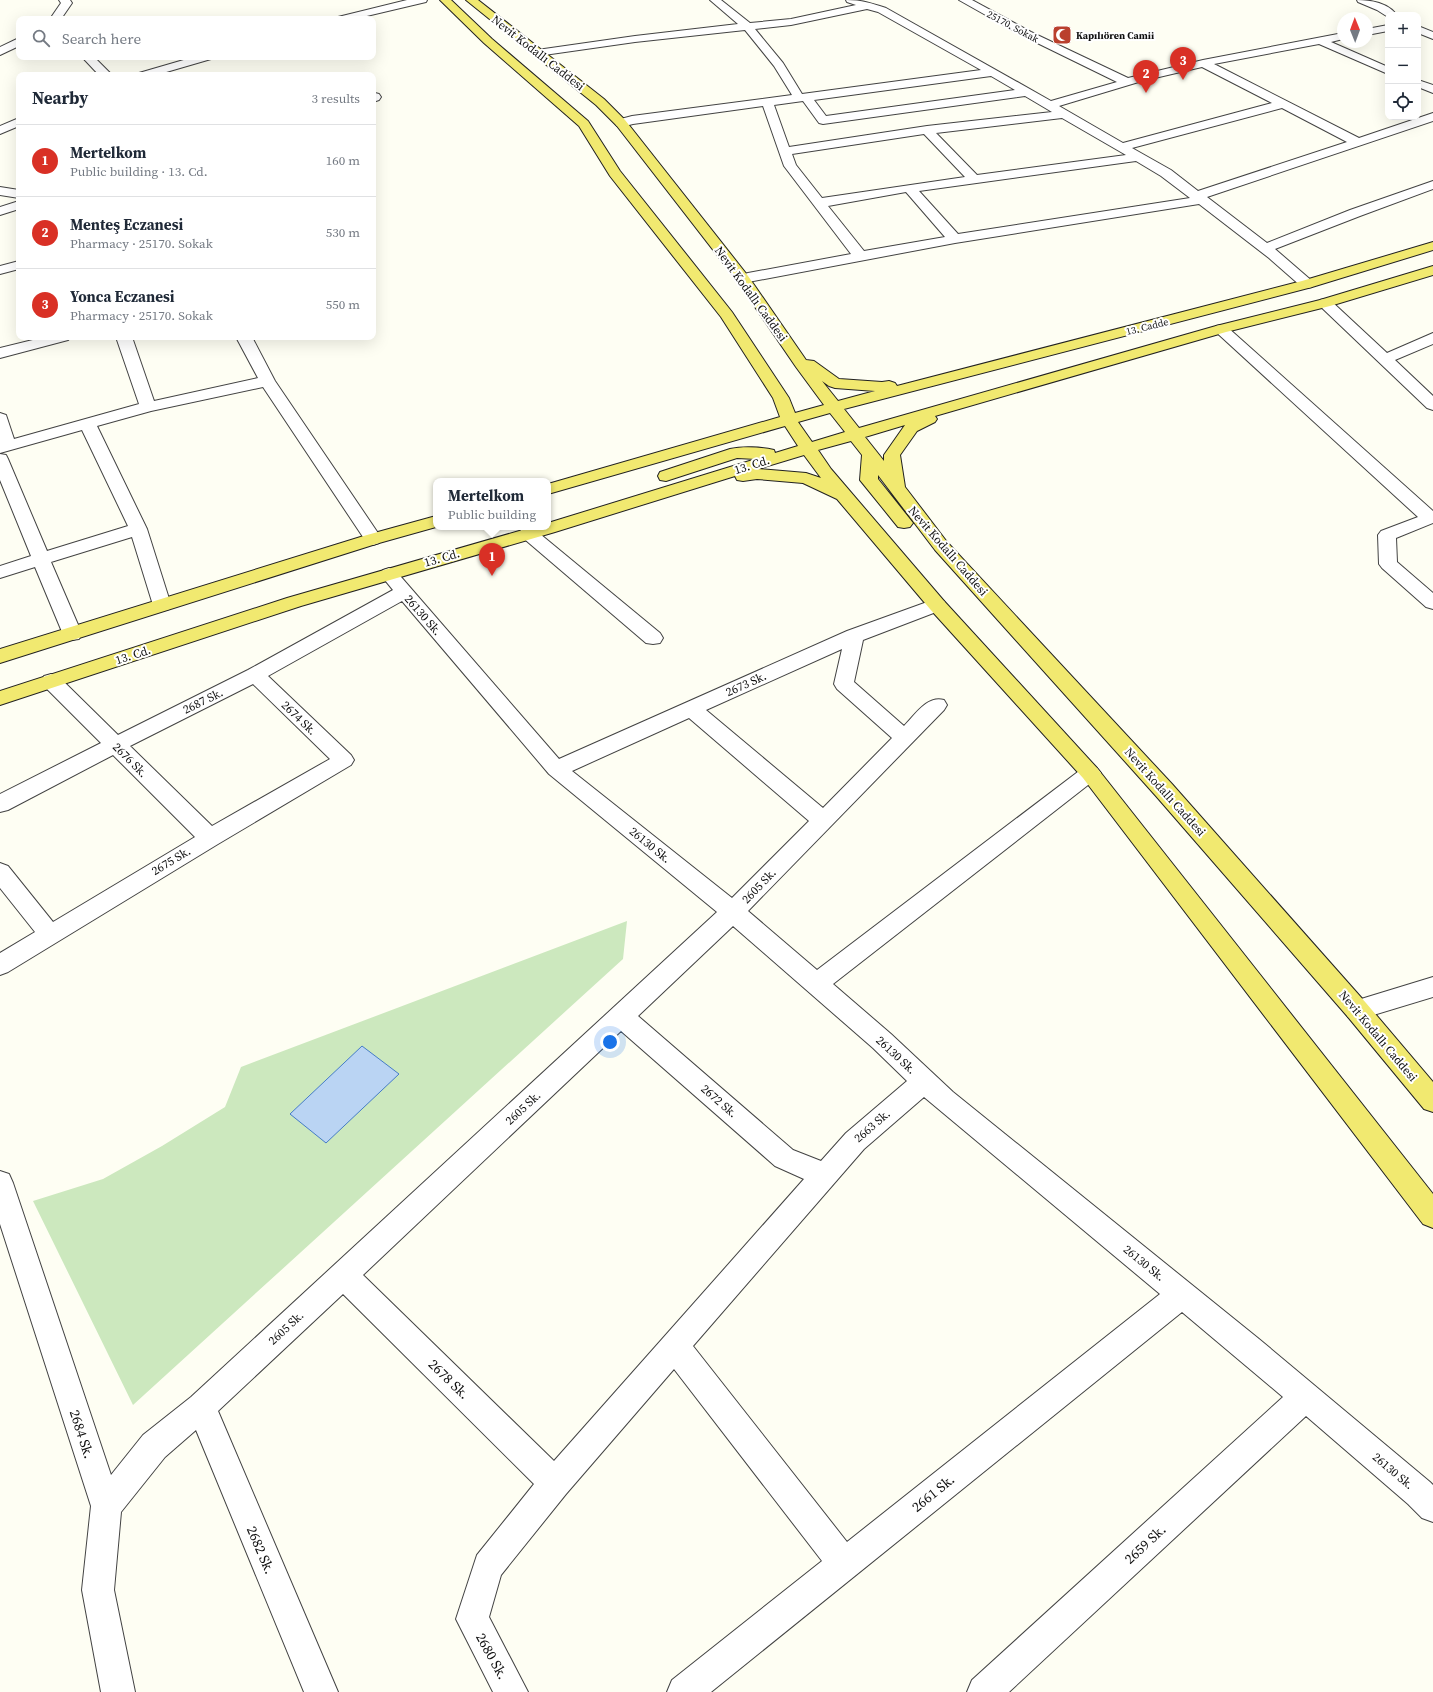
<!DOCTYPE html>
<meta charset="utf-8">
<style>
:root{--surface:#fff;--page:#f6f6f7;--text:#1f2937;--muted:#747a83;--line:#e0e1e3;--accent:#d93025}
body{margin:0;font-family:"Source Serif 4",serif;background:var(--page);color:var(--text)}
.controls{position:absolute;right:12px;top:12px;display:grid;overflow:hidden;border-radius:8px;box-shadow:0 4px 16px #0002}
.controls button{width:36px;height:36px;display:grid;place-items:center;padding:0;border:0;border-bottom:1px solid var(--line);background:var(--surface);color:var(--text);font:20px sans-serif}
.compass{position:absolute;left:1337px;top:12px;width:36px;height:36px;border-radius:50%;background:var(--surface);box-shadow:0 4px 16px #0002;rotate:359deg}
.you{position:absolute;left:610px;top:1042px;width:14px;height:14px;margin:-10px;border:3px solid #fff;border-radius:50%;background:#1a73e8;box-shadow:0 0 0 6px #1a73e833}
.badge{display:grid;place-items:center;width:26px;height:26px;border-radius:50%;background:var(--accent);color:#fff;font-size:13px;font-weight:700}
.pin{position:absolute;translate:-50% -33px;filter:drop-shadow(0 1px 2px #0008)}
.pin::after{content:'';position:absolute;top:21px;width:14px;height:12px;background:inherit;clip-path:polygon(0 0,100% 0,50% 100%)}
.popup{position:absolute;left:433px;top:478px;width:118px;height:52px;box-sizing:border-box;display:grid;place-content:center;border-radius:8px;background:var(--surface);filter:drop-shadow(0 1px 3px #0005);font-size:13px;white-space:nowrap;color:var(--muted)}
.popup b{font-size:15px;color:var(--text)}
.popup::after{content:'';position:absolute;left:50%;top:100%;margin-left:-8px;border:8px solid transparent;border-top-color:var(--surface)}
.list{margin:0;padding:0;list-style:none}
h2{display:flex;justify-content:space-between;align-items:center;height:52px;margin:0;padding:0 16px;font-size:17px}
h2 small{font-size:13px;font-weight:400;color:var(--muted)}
.list li{display:grid;grid-template-columns:26px 1fr auto;gap:12px;align-items:center;box-sizing:border-box;height:72px;padding:0 16px;border-top:1px solid var(--line)}
.list b{display:block;font-size:15px;white-space:nowrap}
.list p{margin:0;font-size:13px;white-space:nowrap;color:var(--muted)}
.list em{font-size:13px;font-style:normal;color:var(--muted)}
.icon{flex:none;width:22px;height:22px;fill:none;stroke:currentColor;stroke-width:2;stroke-linecap:round;stroke-linejoin:round}
.map{position:relative;flex:none;width:1433px;height:1692px;overflow:hidden}
.search{position:absolute;background:var(--surface);box-shadow:0 4px 16px #0002;left:16px;top:16px;width:360px;height:44px;display:flex;align-items:center;gap:10px;box-sizing:border-box;padding:0 14px;border-radius:8px;color:var(--muted);font-size:15px}
.panel{position:absolute;background:var(--surface);box-shadow:0 4px 16px #0002;left:16px;top:72px;width:360px;height:268px;border-radius:8px}
.map>svg:first-child{display:block}
.green{fill:#cce8be}
.water{fill:#bad4f3;stroke:#457cc7}
.lines{fill:none;stroke-linecap:round;stroke-linejoin:round}
.minor-casing{stroke:#434343;stroke-width:2}
.major-casing{stroke:#212121;stroke-width:2}
.minor{fill:#fff;fill-rule:evenodd}
.major{fill:#f1e970;fill-rule:evenodd}
.labels{text-anchor:middle;stroke-width:4;stroke-linejoin:round;paint-order:stroke}
.far-street-label{font-size:10px;fill:#101010;stroke:#fff}
.far-poi-label{font-size:10px;font-weight:bold;fill:#101010;stroke:#fff;text-anchor:start}
.street-label{font-size:12px;fill:#101010;stroke:#fff}
.near-street-label{font-size:14px;fill:#101010;stroke:#fff}
</style>
<div class="map">
<svg width="1433" height="1692" viewBox="0 0 1433 1692">
<rect width="100%" height="100%" fill="#fefef3"/>
<polygon class="green" points="627,921 623,959 133,1405 33,1201 103,1179 162,1146 225,1107 241,1067"/>
<polygon class="water" points="362,1046 399,1074 326,1143 290,1114"/>
<g class="lines">
<defs>
<g id="minor">
<polygon points="59,0 70,0 72,3 61,19 50,19 61,3"/>
<polygon points="407,0 427,0 426,2 354,19 337,19 338,17"/>
<path d="M 710,0 L 721,0 L 750,23 L 791,19 L 856,5 L 847,2 L 846,0 C 862,0 871,3 886,8 L 1051,101 L 1117,82 L 1023,36 L 959,0 L 972,0 L 1031,32 L 1128,78 L 1203,60 L 1343,33 L 1343,39 L 1331,42 L 1388,67 L 1388,74 L 1319,44 L 1214,64 L 1359,138 L 1433,113 L 1433,121 L 1207,197 L 1267,243 L 1350,210 L 1433,181 L 1433,189 L 1360,216 L 1275,249 L 1312,281 L 1314,284 L 1312,287 L 1307,288 L 1302,287 L 1269,258 L 1199,204 L 955,243 L 743,283 L 738,282 L 736,279 L 738,276 L 748,273 L 851,254 L 784,166 L 763,106 L 633,124 L 621,127 L 617,126 L 615,123 L 617,120 L 632,116 L 792,95 L 774,66 L 745,30 L 635,42 L 537,56 L 531,53 L 537,50 L 635,36 L 738,24 ZM 867,9 L 878,12 L 981,70 L 802,94 L 783,63 L 755,29 L 791,25 ZM 1202,67 L 1272,103 L 1123,143 L 1059,106 L 1142,81 ZM 991,76 L 1015,90 L 826,116 L 814,100 ZM 1025,96 L 1052,112 L 927,126 L 789,147 L 774,105 L 803,101 L 819,123 L 823,124 ZM 1282,108 L 1347,142 L 1198,191 L 1171,170 L 1132,148 ZM 1062,118 L 1126,155 L 977,175 L 936,133 ZM 924,134 L 965,177 L 822,198 L 796,165 L 792,154 ZM 1136,161 L 1161,176 L 1190,198 L 958,234 L 919,191 ZM 906,192 L 945,237 L 864,251 L 828,206 Z"/>
<path d="M 1357,0 C 1371,0 1388,3 1397,15 L 1388,15 L 1388,17 L 1377,10 L 1358,2 Z"/>
<polygon points="1388,25 1388,31 1367,35 1367,29"/>
<polygon points="1418,26 1433,32 1433,39 1418,33"/>
<polygon points="19,38 19,46 0,55 0,47"/>
<polygon points="82,57 94,57 112,75 99,75"/>
<polygon points="194,57 213,57 211,59 156,75 137,75 139,73"/>
<polygon points="1418,80 1433,85 1433,93 1418,87"/>
<polygon points="375,93 379,94 381,97 379,100 373,102 373,94"/>
<polygon points="19,118 19,126 0,134 0,126"/>
<polygon points="0,187 19,190 19,198 0,195"/>
<polygon points="19,201 19,209 0,215 0,207"/>
<polygon points="19,261 19,269 0,274 0,266"/>
<polygon points="1325,299 1330,300 1387,353 1433,333 1433,344 1395,360 1433,396 1433,410 1427,408 1320,306 1318,303 1320,300"/>
<polygon points="1221,325 1226,326 1433,511 1433,523 1396,538 1397,562 1433,593 1433,609 1426,607 1382,568 1379,564 1378,535 1381,531 1418,517 1216,332 1214,329 1216,326"/>
<polygon points="45,337 71,337 68,340 0,358 0,348"/>
<polygon points="116,337 132,337 154,401 258,378 236,337 252,337 275,381 382,539 379,543 373,545 367,543 263,387 151,411 97,426 147,529 171,605 169,609 162,611 155,609 153,605 132,537 51,562 82,634 79,639 72,640 65,639 35,567 0,578 0,566 31,556 0,480 0,454 6,455 8,459 47,551 128,526 82,430 0,453 0,413 6,415 14,439 139,404"/>
<polygon points="528,528 534,529 660,633 663,638 660,643 653,644 646,643 522,537 519,533 522,529"/>
<path d="M 389,568 L 395,570 L 559,759 L 847,631 L 930,601 L 937,599 L 944,601 L 946,605 L 944,609 L 863,640 L 854,682 L 904,726 C 915,715 927,695 944,700 L 947,705 L 944,710 L 748,911 L 817,970 L 1083,768 L 1090,765 L 1097,768 L 1101,773 L 1097,778 L 833,984 L 891,1034 L 953,1092 L 1259,1339 L 1430,1482 L 1433,1485 L 1433,1522 L 1422,1518 L 1408,1504 L 1306,1416 L 1009,1692 L 967,1692 L 972,1680 L 1283,1397 L 1182,1312 L 711,1692 L 667,1692 L 672,1680 L 822,1561 L 674,1369 L 566,1494 L 501,1575 L 489,1617 L 528,1692 L 493,1692 L 456,1619 L 477,1555 L 534,1484 L 343,1294 L 218,1411 L 338,1692 L 304,1692 L 196,1430 L 165,1457 L 121,1512 L 114,1590 L 135,1692 L 101,1692 L 82,1590 L 91,1506 L 0,1224 L 0,1171 L 9,1174 L 13,1183 L 111,1475 L 143,1435 L 191,1397 L 717,912 L 549,774 L 402,601 L 268,676 L 351,755 L 354,760 L 351,765 L 218,844 L 8,972 L 0,975 L 0,953 L 35,932 L 0,888 L 0,863 L 8,866 L 53,922 L 195,837 L 113,755 L 8,810 L 0,812 L 0,794 L 101,743 L 44,686 L 41,681 L 44,676 L 51,674 L 58,676 L 118,735 L 248,670 L 393,590 L 380,574 L 383,570 ZM 842,649 L 834,684 L 837,689 L 892,738 L 823,808 L 706,710 ZM 253,684 L 330,759 L 212,826 L 130,746 ZM 689,718 L 809,821 L 732,898 L 572,771 ZM 733,926 L 873,1048 L 907,1081 L 846,1133 L 821,1161 L 793,1150 L 638,1016 ZM 621,1031 L 775,1166 L 804,1179 L 554,1461 L 363,1275 ZM 924,1097 L 1160,1294 L 847,1542 L 693,1346 L 864,1149 Z"/>
<polygon points="1433,977 1433,997 1357,1020 1348,1017 1345,1010 1348,1003"/>
</g>
<g id="major">
<path d="M 440,0 L 451,0 L 492,39 L 588,121 L 620,171 L 732,312 L 789,398 L 795,413 L 824,405 L 796,367 L 738,282 L 617,126 L 596,105 L 466,0 L 478,0 L 604,99 L 625,120 L 748,276 L 806,360 L 814,361 L 839,379 L 882,382 L 889,381 L 895,383 L 897,386 L 1302,281 L 1433,242 L 1433,250 L 1312,287 L 844,409 L 859,428 L 1216,326 L 1320,300 L 1433,266 L 1433,275 L 1330,306 L 1226,332 L 935,416 L 937,419 L 935,422 L 917,431 L 900,455 L 905,487 L 947,542 L 1172,784 L 1366,1003 L 1433,1082 L 1433,1112 L 1424,1109 L 1348,1017 L 1156,796 L 935,550 L 878,475 L 878,479 L 913,523 L 910,527 L 904,528 L 898,527 L 860,480 L 862,455 L 851,441 L 818,450 L 831,469 L 944,601 L 1097,768 L 1433,1194 L 1433,1228 L 1423,1224 L 1083,778 L 930,609 L 837,499 L 803,483 L 757,479 L 743,481 L 737,480 L 735,476 L 555,532 L 301,606 L 0,705 L 0,691 L 287,598 L 533,527 L 548,527 L 548,523 L 756,459 L 737,458 L 666,481 L 660,480 L 658,476 L 660,472 L 730,449 C 743,446 761,447 774,450 L 775,453 L 798,446 L 785,426 L 548,494 L 548,484 L 780,417 L 773,398 L 721,317 L 610,176 L 579,126 L 484,43 ZM 822,381 L 829,386 L 835,388 L 875,391 L 838,401 ZM 830,413 L 845,432 L 812,442 L 798,422 ZM 905,425 L 884,455 L 884,461 L 865,437 ZM 804,455 L 821,478 L 806,473 L 758,469 Z"/>
<polygon points="436,516 436,527 379,543 0,663 0,649 367,535"/>
</g>
</defs>
<use href="#minor" class="minor-casing"/>
<use href="#major" class="major-casing"/>
<use href="#minor" class="minor"/>
<use href="#major" class="major"/>
</g>
<defs>
<symbol id="mosque-square" viewBox="-11 -11 22 22"><rect x="-9" y="-9" width="18" height="18" rx="4" fill="#ba402e" stroke="#fff"/><path d="M3.5-4.9A6 6 0 1 0 3.5 4.9A5 5 0 1 1 3.5-4.9Z" fill="#fff"/></symbol>
</defs>
<g fill-rule="evenodd">
<use href="#mosque-square" x="1051" y="24" width="22" height="22"/>
</g>
<g class="labels">
<g class="far-street-label">
<text transform="translate(1013 26) rotate(28)" y="4">25170. Sokak</text>
<text transform="translate(1147 326) rotate(-14)" y="4">13. Cadde</text>
</g>
<g class="far-poi-label">
<text x="1076" y="39">Kapılıören Camii</text>
</g>
<g class="street-label">
<text transform="translate(538 53) rotate(38)" y="4">Nevit Kodallı Caddesi</text>
<text transform="translate(751 294) rotate(54)" y="4">Nevit Kodallı Caddesi</text>
<text transform="translate(752 465) rotate(-17)" y="4">13. Cd.</text>
<text transform="translate(948 551) rotate(49)" y="4">Nevit Kodallı Caddesi</text>
<text transform="translate(442 558) rotate(-16)" y="4">13. Cd.</text>
<text transform="translate(423 615) rotate(49)" y="4">26130 Sk.</text>
<text transform="translate(133 655) rotate(-18)" y="4">13. Cd.</text>
<text transform="translate(746 684) rotate(-24)" y="4">2673 Sk.</text>
<text transform="translate(203 701) rotate(-26)" y="4">2687 Sk.</text>
<text transform="translate(299 718) rotate(44)" y="4">2674 Sk.</text>
<text transform="translate(130 760) rotate(45)" y="4">2676 Sk.</text>
<text transform="translate(1165 792) rotate(48)" y="4">Nevit Kodallı Caddesi</text>
<text transform="translate(650 845) rotate(39)" y="4">26130 Sk.</text>
<text transform="translate(171 861) rotate(-31)" y="4">2675 Sk.</text>
<text transform="translate(759 886) rotate(-46)" y="4">2605 Sk.</text>
<text transform="translate(1378 1036) rotate(50)" y="4">Nevit Kodallı Caddesi</text>
<text transform="translate(896 1055) rotate(43)" y="4">26130 Sk.</text>
<text transform="translate(719 1101) rotate(41)" y="4">2672 Sk.</text>
<text transform="translate(523 1108) rotate(-43)" y="4">2605 Sk.</text>
<text transform="translate(872 1126) rotate(-41)" y="4">2663 Sk.</text>
<text transform="translate(1144 1263) rotate(39)" y="4">26130 Sk.</text>
<text transform="translate(286 1328) rotate(-43)" y="4">2605 Sk.</text>
<text transform="translate(1393 1471) rotate(40)" y="4">26130 Sk.</text>
</g>
<g class="near-street-label">
<text transform="translate(449 1379) rotate(44)" y="5">2678 Sk.</text>
<text transform="translate(82 1434) rotate(72)" y="5">2684 Sk.</text>
<text transform="translate(933 1493) rotate(-39)" y="5">2661 Sk.</text>
<text transform="translate(1145 1544) rotate(-43)" y="5">2659 Sk.</text>
<text transform="translate(261 1550) rotate(67)" y="5">2682 Sk.</text>
<text transform="translate(492 1656) rotate(61)" y="5">2680 Sk.</text>
</g>
</g>
</svg>
<div class="controls">
<button>+</button>
<button>−</button>
<button><svg class="icon" aria-label="locate" viewBox="0 0 24 24"><circle cx="12" cy="12" r="6"/><path d="M12 2v4M12 18v4M2 12h4M18 12h4"/></svg></button>
</div>
<svg class="compass" viewBox="-18 -18 36 36"><path d="M0-13l5 13h-10z" fill="#e53935"/><path d="M0 13l5-13h-10z" fill="#747a83"/></svg>
<div class="you"></div>
<div class="pin badge" style="left:492px;top:576px">1</div>
<div class="popup"><b>Mertelkom</b>Public building</div>
<div class="pin badge" style="left:1146px;top:93px">2</div>
<div class="pin badge" style="left:1183px;top:80px">3</div>
<div class="search"><svg class="icon" aria-label="search" viewBox="0 0 24 24"><circle cx="10" cy="10" r="6"/><path d="M15 15l6 6"/></svg>Search here</div>
<section class="panel">
<h2>Nearby<small>3 results</small></h2>
<ul class="list">
<li><span class="badge">1</span><div><b>Mertelkom</b><p>Public building · 13. Cd.</p></div><em>160 m</em></li>
<li><span class="badge">2</span><div><b>Menteş Eczanesi</b><p>Pharmacy · 25170. Sokak</p></div><em>530 m</em></li>
<li><span class="badge">3</span><div><b>Yonca Eczanesi</b><p>Pharmacy · 25170. Sokak</p></div><em>550 m</em></li>
</ul>
</section>
</div>
